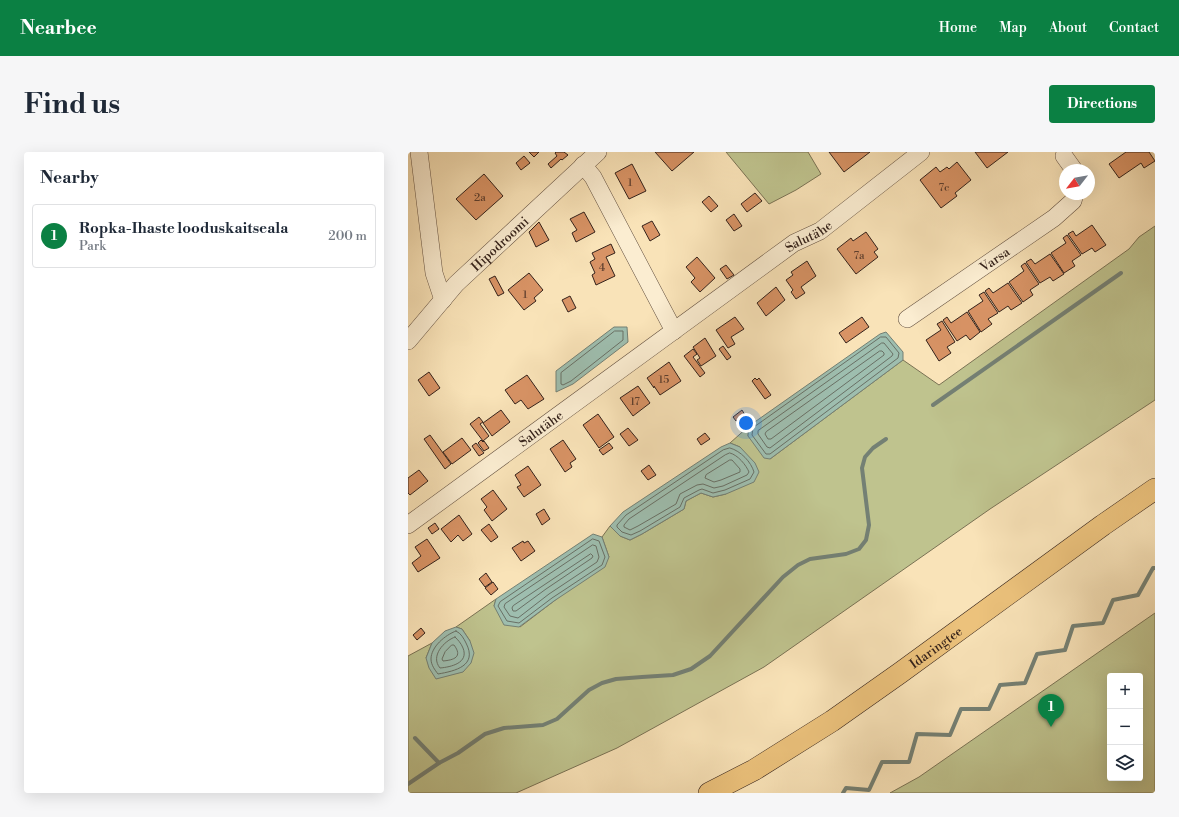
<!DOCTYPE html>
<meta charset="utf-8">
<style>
:root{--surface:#fff;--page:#f6f6f7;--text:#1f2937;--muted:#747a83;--line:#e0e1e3;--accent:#0b8043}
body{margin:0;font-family:"Libre Bodoni",serif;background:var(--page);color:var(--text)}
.controls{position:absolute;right:12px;bottom:12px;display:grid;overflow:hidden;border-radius:4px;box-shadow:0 4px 16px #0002}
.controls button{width:36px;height:36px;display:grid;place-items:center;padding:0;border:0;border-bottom:1px solid var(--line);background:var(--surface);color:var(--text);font:20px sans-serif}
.compass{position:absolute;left:651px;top:12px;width:36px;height:36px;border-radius:50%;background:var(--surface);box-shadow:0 4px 16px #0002;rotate:239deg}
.you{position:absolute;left:338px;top:271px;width:14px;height:14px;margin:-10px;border:3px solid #fff;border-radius:50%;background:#1a73e8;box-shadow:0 0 0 6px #1a73e833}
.badge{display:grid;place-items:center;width:26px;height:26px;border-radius:50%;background:var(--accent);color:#fff;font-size:13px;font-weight:700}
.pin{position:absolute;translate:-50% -33px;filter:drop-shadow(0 1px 2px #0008)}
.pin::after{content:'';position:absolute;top:21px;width:14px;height:12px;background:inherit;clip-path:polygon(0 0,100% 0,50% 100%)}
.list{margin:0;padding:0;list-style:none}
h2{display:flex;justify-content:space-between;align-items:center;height:52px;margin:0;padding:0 16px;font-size:17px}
h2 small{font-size:13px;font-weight:400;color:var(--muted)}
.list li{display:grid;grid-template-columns:26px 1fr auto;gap:12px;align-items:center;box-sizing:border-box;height:64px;margin:0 8px 8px;padding:0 8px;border:1px solid var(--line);border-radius:4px}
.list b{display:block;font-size:15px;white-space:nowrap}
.list p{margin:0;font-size:13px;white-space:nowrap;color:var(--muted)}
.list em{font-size:13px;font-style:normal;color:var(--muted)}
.icon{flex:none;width:22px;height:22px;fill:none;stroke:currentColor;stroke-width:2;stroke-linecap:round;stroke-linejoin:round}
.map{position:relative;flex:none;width:747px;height:641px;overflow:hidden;border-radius:4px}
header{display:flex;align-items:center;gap:24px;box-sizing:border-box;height:56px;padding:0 20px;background:var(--accent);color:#fff}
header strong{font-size:19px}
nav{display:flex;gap:22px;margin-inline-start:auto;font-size:14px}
.intro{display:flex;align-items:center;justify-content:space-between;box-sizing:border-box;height:96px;padding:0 24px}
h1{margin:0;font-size:28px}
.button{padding:10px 18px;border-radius:4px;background:var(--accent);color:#fff;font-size:14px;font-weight:700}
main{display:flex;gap:24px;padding:0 24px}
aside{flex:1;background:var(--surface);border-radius:4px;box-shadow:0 4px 16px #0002}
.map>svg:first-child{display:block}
.green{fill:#bfc38e;stroke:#7a7254;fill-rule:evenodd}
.water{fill:#9ebeaf;stroke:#748074}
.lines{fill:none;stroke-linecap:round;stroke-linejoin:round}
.shore{stroke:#697065;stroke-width:1}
.stream{stroke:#748074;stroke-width:4}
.building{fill:#d89365;stroke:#34221b}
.minor-casing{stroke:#655242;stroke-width:18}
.major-casing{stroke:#34221b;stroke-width:22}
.minor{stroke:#fbedd1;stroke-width:17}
.major{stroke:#ecc27c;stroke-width:21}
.labels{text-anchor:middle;stroke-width:4;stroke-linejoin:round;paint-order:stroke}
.number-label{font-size:11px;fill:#5d3e2e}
.street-label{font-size:13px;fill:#34221b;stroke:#fbedd1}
</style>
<header>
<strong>Nearbee</strong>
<nav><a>Home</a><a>Map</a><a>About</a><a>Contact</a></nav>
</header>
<div class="intro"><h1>Find us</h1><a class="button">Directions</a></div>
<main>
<aside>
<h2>Nearby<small></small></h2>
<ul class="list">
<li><span class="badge">1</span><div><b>Ropka-Ihaste looduskaitseala</b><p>Park</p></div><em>200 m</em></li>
</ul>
</aside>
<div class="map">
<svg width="747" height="641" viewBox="0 0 747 641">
<rect width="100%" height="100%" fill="#f9e3b8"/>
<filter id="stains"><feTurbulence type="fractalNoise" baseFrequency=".005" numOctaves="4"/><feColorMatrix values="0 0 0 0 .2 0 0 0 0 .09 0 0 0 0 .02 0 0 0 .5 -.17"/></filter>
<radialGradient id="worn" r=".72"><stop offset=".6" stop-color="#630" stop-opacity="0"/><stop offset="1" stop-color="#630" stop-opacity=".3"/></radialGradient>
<g class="green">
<polygon points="318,0 400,0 413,22 388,38 361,52"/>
<polygon points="747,74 747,248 582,357 356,515 209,596 108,641 0,641 0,504 24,491 18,506 62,489 54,477 48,475 88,447 86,454 112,475 146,449 201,405 194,385 202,374 212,384 222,388 234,382 276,357 278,349 293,341 305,345 318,342 332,295 322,291 341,274 340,284 362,307 495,208 531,233 721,97 731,85"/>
<path d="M 747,461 L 747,641 L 482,641 L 511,625 ZM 702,524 L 732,524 L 732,626 L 702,626 Z"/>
</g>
<g class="water">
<polygon points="206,175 219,175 220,190 165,232 148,240 148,219"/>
<polygon points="478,180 495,200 495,208 362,307 356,306 340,284 341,274 472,182"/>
<polygon points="322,291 332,295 347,311 351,320 346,330 318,342 305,345 293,341 278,349 276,357 234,382 222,388 212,384 202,374 215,360 313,295"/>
<polygon points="185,382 194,385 201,405 197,415 146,449 111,475 96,473 86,454 88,447"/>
<polygon points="48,475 54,477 62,489 66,501 63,511 55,520 28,527 21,516 18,506 24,491 37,479"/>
</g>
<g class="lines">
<g class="shore">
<polygon points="207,179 215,179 215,188 163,229 155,233 153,232 153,221"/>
<polygon points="473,185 478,185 491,201 490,206 362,302 358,302 344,283 345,276"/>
<polygon points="474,191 476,191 485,202 484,204 362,296 359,295 350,282 350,279"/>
<polygon points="472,199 474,199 476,201 476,203 363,287 360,287 357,282 358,280"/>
<path d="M 322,296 C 333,299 343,310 346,320 L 342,327 L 317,338 L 305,341 L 294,337 L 291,338 L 276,346 L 272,355 L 232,379 L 223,383 L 214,380 L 209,375 L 209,373 L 218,363 L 315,298 Z"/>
<path d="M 322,301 C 330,303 338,313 341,320 L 339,323 L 315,334 L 306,336 L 295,332 L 289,333 L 272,342 L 268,352 L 230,374 L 222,378 L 216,375 L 216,373 L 221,367 L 317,303 Z"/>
<polygon points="322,308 324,308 332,317 332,320 313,328 306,330 297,326 298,323"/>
<polygon points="185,387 191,389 197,405 194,413 144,446 111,471 99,469 90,454 92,450"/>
<polygon points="185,393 188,394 191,405 189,410 141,442 110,466 102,464 96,455 97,452"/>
<polygon points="183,402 185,404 184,406 138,437 108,459 105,459 104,456 105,454"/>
<path d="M 48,479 C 53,481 56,487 58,491 C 70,514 47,519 30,522 C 27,518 23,513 23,507 C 23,495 37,483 48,479 Z"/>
<path d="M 47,485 C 50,488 53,491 55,496 C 61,511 43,515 32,516 C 22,504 36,489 47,485 Z"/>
<path d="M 44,493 L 46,493 C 55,505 46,508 35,509 L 34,507 L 37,500 Z"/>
</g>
<g class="stream">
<polyline points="525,253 713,121"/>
<polyline points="7,586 31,611"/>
<polyline points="0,632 31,611 50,601 77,582 96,576 135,573 149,567 181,538 194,531 208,527 234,525 265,523 283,517 302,504 375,425 390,413 402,407 438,402 451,397 458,388 461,373 454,316 457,305 465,296 478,287"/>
<polyline points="435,641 438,636 461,638 474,610 501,610 509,582 542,583 553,557 581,557 592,533 617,531 629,502 657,498 665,474 695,471 705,448 730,443 745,416 747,416"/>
</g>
</g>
<g class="building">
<polygon points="121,0 131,0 126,5"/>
<polygon points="148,0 156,0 160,3 154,8 153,7 143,16 140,12 149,4 147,1"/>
<polygon points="247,0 286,0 264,19"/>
<polygon points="421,0 462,0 436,20"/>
<polygon points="567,0 600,0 579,16"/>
<polygon points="718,0 741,0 747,9 736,16 733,11 711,26 701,12"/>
<polygon points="116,4 122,11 113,18 108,11"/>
<polygon points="549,10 563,28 547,41 549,44 533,56 512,28 528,15 532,20 539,15 541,17"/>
<polygon points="224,12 238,39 221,47 207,21"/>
<polygon points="76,22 95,44 68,68 48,47"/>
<polygon points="347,41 354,49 339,60 333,52"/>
<polygon points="301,44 310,54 303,60 294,50"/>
<polygon points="176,60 187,80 168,90 164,81 169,78 162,67"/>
<polygon points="326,62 334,74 326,79 318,68"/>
<polygon points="244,69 252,83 242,89 234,74"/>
<polygon points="131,70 141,88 128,95 121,80"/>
<polygon points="684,73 698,93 687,100 684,96 674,102 660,82 665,79 668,84"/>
<polygon points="458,80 470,97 466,100 470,105 448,122 429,97 443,86 445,89"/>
<polygon points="659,83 673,103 664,109 667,114 656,121 643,101 658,91 655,86"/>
<polygon points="203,92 207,101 198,105 207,124 188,133 184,123 187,121 182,110 187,107 184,101"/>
<polygon points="642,102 656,122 645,129 642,125 632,131 618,110 623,107 627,112"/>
<polygon points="289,105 307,126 292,140 283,130 287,126 278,115"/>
<polygon points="399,109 408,124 393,135 397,141 388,147 383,140 385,138 378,128 385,123 383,120"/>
<polygon points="617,111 631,132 622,138 625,143 615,150 601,130 616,119 613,114"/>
<polygon points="318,113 326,123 319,127 312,117"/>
<polygon points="121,121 135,138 126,146 128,149 116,158 100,138"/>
<polygon points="87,124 96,141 90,144 81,127"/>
<polygon points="600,131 614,151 603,158 600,154 591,160 577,139 581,136 585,141"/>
<polygon points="368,135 377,148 358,164 349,151"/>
<polygon points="576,140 590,161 580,167 584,172 573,180 560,159 575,149 571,143"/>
<polygon points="162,144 168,156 160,160 154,148"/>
<polygon points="559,160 572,180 562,188 558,183 549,189 535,168 539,165 543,171"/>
<polygon points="327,165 336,177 323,185 327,192 320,196 308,178"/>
<polygon points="454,165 461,175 438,191 431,181"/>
<polygon points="534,169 547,190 539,195 543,201 531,209 518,188 533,178 529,172"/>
<polygon points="297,186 308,204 293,214 289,208 292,206 285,195"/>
<polygon points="315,194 323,205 319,208 311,197"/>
<polygon points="285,197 289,202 285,205 297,221 292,225 276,204"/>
<polygon points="261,210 273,229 252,243 246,234 246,236 239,226"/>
<polygon points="21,220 32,236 21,244 10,228"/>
<polygon points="119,223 136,247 120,257 113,248 107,252 97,238"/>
<polygon points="347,226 349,228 351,226 363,243 357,247 344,229"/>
<polygon points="230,234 242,251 225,264 212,246"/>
<polygon points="93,258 102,270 84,284 75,271"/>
<polygon points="334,258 337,263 328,269 325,265"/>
<polygon points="190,262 206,285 191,296 175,273"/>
<polygon points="71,265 75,270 72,272 81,284 75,289 62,272"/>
<polygon points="220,276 230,288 221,294 212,282"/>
<polygon points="297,281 302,287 293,293 289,287"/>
<polygon points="22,283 43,312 37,317 16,287"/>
<polygon points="54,286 63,298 44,312 35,300"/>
<polygon points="73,288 75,290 76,289 81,296 76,299 70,291"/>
<polygon points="155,288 168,307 162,311 164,315 157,320 142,297"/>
<polygon points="68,291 76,301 71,304 64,294"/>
<polygon points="201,291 205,296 195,303 191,298"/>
<polygon points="241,313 248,323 240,328 233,319"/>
<polygon points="120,314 133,333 116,345 109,335 113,333 107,323"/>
<polygon points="11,318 20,329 2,343 0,341 0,326"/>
<polygon points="85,338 99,357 84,369 76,358 79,355 73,347"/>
<polygon points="136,357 142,367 134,373 128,362"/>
<polygon points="51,363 64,382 55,389 50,383 43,390 33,377"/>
<polygon points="27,371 31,377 24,382 20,376"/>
<polygon points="81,372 90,385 83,390 73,378"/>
<polygon points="19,387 32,406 10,420 4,411 13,404 7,395"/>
<polygon points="115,389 116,391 120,389 127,399 113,409 104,396"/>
<polygon points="78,421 84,430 77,435 71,427"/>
<polygon points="85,430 90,437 83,443 77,436"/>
<polygon points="13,476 17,481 9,488 5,483"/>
</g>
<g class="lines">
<defs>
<g id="minor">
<polyline points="11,0 26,121 35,148"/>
<polyline points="656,4 666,18"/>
<polyline points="175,13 185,25 266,179"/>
<path id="s1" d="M 499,167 L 646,66 L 665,49 L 667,42"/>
<path id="s2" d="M 0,189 L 48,132 L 190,0"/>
<path id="s3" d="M 0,373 L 386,91 L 412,79 L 513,0"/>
</g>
<g id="major">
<path id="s4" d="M 301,641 L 346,618 L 424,569 L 492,521 L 695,373 L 747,337"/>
</g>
</defs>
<use href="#minor" class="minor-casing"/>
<use href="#major" class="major-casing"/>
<use href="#minor" class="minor"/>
<use href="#major" class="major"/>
</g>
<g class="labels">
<g class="number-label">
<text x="222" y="34">1</text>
<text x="536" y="39">7c</text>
<text x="72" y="49">2a</text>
<text x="451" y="107">7a</text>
<text x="194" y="119">4</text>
<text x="117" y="146">1</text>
<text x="256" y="231">15</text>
<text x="227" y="253">17</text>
</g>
<g class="street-label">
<text dy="5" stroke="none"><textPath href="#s3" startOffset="494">Salutähe</textPath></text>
<text dy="5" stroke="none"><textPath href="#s2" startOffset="134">Hipodroomi</textPath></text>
<text dy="5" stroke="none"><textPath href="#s1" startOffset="106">Varsa</textPath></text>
<text dy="5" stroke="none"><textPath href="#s3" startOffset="164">Salutähe</textPath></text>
<text dy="5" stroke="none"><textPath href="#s4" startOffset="270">Idaringtee</textPath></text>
</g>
</g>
<rect width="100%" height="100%" filter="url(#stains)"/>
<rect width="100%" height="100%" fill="url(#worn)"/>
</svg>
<div class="controls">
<button>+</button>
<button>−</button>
<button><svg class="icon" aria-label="layers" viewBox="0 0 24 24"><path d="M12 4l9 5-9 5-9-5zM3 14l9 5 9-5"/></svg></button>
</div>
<svg class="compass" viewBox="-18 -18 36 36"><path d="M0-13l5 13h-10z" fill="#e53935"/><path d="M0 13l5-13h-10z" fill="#747a83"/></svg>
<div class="you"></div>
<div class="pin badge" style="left:643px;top:575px">1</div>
</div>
</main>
